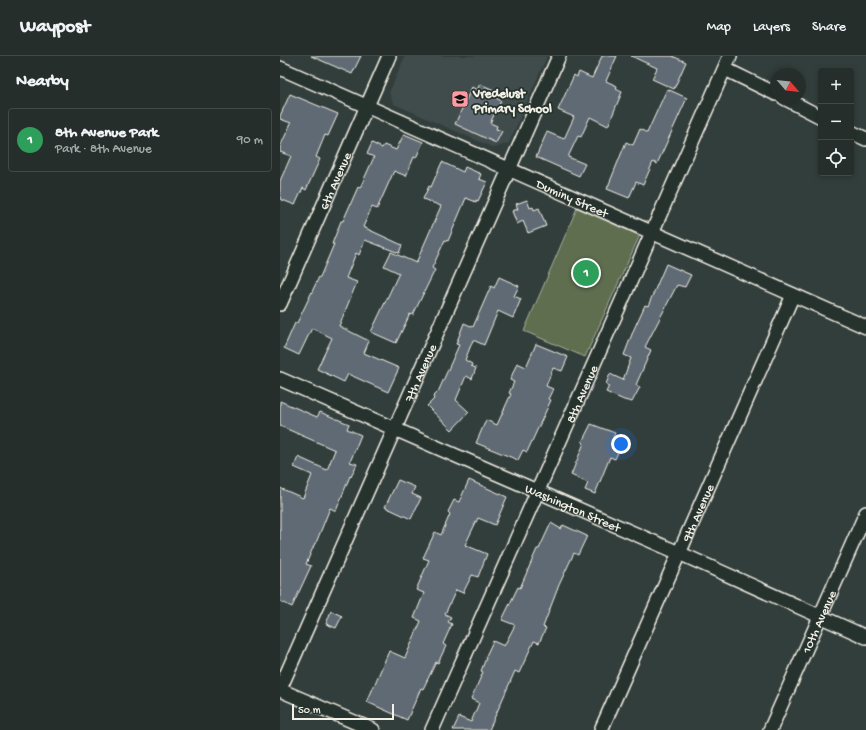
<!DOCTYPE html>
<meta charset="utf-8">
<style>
:root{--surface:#262e2c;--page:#323a38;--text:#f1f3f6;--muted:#a4a8a9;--line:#424a48;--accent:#8c9099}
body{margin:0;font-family:"Gochi Hand",sans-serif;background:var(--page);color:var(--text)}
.controls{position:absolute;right:12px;top:12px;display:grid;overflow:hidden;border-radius:4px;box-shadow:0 2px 6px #0003}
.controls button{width:36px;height:36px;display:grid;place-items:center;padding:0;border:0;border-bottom:1px solid var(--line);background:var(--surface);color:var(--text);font:20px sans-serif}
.compass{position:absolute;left:490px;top:12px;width:36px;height:36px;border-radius:50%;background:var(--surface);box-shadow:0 2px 6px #0003;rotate:118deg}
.scale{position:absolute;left:12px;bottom:10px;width:102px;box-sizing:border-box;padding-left:4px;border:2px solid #f4f1e8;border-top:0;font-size:11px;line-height:14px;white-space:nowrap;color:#f4f1e8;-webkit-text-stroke:3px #26332d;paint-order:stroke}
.you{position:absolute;left:341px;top:388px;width:14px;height:14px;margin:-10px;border:3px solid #fff;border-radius:50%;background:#1a73e8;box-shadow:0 0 0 6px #1a73e833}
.badge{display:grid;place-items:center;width:26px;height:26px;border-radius:50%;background:var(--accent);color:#fff;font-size:13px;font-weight:700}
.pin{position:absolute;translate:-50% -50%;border:2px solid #fff;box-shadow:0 1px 4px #0006}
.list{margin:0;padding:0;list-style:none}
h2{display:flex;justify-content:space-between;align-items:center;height:52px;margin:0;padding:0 16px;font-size:17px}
h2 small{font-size:13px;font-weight:400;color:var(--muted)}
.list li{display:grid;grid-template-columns:26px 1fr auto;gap:12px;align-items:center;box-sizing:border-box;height:64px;margin:0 8px 8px;padding:0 8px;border:1px solid var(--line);border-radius:4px}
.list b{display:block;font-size:15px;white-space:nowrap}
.list p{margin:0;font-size:13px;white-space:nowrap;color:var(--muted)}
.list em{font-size:13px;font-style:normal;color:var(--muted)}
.icon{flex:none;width:22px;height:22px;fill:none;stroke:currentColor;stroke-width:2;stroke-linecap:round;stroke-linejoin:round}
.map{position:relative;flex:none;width:586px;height:674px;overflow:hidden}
header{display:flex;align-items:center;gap:24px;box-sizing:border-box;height:56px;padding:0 20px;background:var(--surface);border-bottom:1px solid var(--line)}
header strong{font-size:19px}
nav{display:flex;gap:22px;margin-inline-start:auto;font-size:14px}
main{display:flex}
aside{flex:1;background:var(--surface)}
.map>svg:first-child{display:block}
.built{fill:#404c4c}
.green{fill:#5e6e50;stroke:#a9b09c}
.building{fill:#616b75;stroke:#f4f1e8}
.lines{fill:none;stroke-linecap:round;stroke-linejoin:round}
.minor-casing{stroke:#f4f1e8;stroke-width:16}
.minor{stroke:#26332d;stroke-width:13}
.labels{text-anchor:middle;stroke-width:3.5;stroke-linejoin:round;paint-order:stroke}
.poi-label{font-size:13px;font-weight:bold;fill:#f4f1e8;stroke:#26332d;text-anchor:start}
.street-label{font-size:13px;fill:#f4f1e8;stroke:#26332d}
</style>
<header>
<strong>Waypost</strong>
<nav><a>Map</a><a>Layers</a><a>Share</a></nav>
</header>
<main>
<aside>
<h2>Nearby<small></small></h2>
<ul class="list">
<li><span class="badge" style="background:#2e9e5b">1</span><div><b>8th Avenue Park</b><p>Park · 8th Avenue</p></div><em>90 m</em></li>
</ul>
</aside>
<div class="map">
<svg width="586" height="674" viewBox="0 0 586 674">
<rect width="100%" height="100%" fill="#323e3b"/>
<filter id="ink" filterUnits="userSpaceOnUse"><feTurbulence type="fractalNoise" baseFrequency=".025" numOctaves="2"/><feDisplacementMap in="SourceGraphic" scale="8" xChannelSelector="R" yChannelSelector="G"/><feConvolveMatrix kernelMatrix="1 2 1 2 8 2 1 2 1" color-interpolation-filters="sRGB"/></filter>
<g filter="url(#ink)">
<polygon class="built" points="125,0 267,0 229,87 214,92 114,48 109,37"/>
<polygon class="green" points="297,152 358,179 359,181 305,301 244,275"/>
<g class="building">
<polygon points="31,0 81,0 72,18"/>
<polygon points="322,0 337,0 326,25 337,30 336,33 342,36 328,70 310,61 301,81 298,80 288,101 305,108 299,120 256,101 267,76 284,83 294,61 278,54 294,19 297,21 299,16 312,22"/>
<polygon points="351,0 392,0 406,6 394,33 372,23 377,12"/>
<polygon points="200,28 219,36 216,42 221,45 210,67 217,70 216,73 222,75 216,87 175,68 192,31 197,34"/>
<polygon points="387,33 407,42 377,108 373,106 363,129 356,126 349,142 327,133 346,86 353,89 360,73 367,77"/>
<polygon points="10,38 58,58 48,80 45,79 36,101 40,103 26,134 23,132 15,149 0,143 0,125 11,100 0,96 0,91 11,67 0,63 0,60"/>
<polygon points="124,78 143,86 136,102 134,101 126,120 114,115 97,153 92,151 83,171 122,189 119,197 85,184 79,199 76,197 66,222 77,226 59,270 89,285 84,297 119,312 108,336 68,318 64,326 37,313 52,282 32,272 19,299 4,292 15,267 17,267 39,221 40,221 54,188 52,188 61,165 63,165 78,131 80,132 94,101 87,98 92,87 102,92 104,89 116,94"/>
<polygon points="162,106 183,116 185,111 201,118 199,123 207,126 198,145 196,144 196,146 186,142 168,185 165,184 152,212 155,214 149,226 133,259 130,258 116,287 91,276 119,217 104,210 111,196 136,207 161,150 143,143 149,130 151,131"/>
<polygon points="247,144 250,152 253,151 254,154 259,152 266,170 248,177 243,165 237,168 232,155 238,153 236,148"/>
<polygon points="386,208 411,219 405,231 397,229 365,291 371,294 356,329 360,331 352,346 344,344 326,336 329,330 326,328 330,318 343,324 351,302 344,299 354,273 365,249 368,250"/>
<polygon points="219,221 239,230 234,240 241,243 233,262 218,255 204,289 193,284 185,304 192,308 191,310 196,312 192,323 186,320 176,344 189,356 172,374 147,350 154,343 153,341 158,336 179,289 176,288 184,267 193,271 211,230 214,232"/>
<polygon points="256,288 288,301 282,315 273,312 266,330 273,333 268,343 271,344 247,396 243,394 238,404 196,387 206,364 217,369 231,338 229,337 234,326 230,324 237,307 246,311"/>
<polygon points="0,345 37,361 40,356 69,368 67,373 81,379 70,406 77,408 71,421 70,420 56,455 50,452 36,487 35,487 26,508 31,510 12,551 0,545 0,432 23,442 32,419 14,411 18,401 47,414 55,394 0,370"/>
<polygon points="311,368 335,377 331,388 340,392 335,403 330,401 315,438 305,434 308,427 291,419 304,387 302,386"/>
<polygon points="118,424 135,431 132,438 141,442 131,463 105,451"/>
<polygon points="189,424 227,441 215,469 198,462 185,489 207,498 198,521 192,519 183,537 176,534 165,558 171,561 168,566 172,568 163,588 166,590 158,607 156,606 143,633 141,632 127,664 87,646 109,595 125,602 141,565 134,562 144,537 136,534 149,504 143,502 155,476 161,479 170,458 168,456 174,444 179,446"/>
<polygon points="271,467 281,473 283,469 307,480 298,499 294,497 279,529 263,571 266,572 259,587 254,585 239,617 235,615 209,674 173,674 179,661 191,666 199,647 191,643 203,616 201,615 206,602 205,602 213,585 224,590 235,569 222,564 238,531 240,532 257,493 259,493"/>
<polygon points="51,555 62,560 56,572 46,568"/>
</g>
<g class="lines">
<defs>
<g id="minor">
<path id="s1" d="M 0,12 L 586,271"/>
<polyline points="445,13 496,38"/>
<polyline points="504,42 541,61"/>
<polyline points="571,76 586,83"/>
<path id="s2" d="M 0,248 L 109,0"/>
<path id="s3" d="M 0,323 L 399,497 L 586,581"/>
<path id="s4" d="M 0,633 L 279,0"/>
<polyline points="0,634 93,674"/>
<path id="s5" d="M 152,674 L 450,0"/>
<path id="s6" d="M 321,674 L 513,239"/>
<path id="s7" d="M 490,674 L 586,457"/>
</g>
</defs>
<use href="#minor" class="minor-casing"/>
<use href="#minor" class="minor"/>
</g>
</g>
<defs>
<symbol id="school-square" viewBox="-11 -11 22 22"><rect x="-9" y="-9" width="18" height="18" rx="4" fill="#ff9aa2" stroke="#26332d"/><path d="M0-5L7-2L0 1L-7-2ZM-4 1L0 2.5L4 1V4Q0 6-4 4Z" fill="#111"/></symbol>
</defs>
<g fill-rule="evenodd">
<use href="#school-square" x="170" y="33" width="20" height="20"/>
</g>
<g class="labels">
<g class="poi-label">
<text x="193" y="41">Vredelust<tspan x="193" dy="15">Primary School</tspan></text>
</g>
<g class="street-label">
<text dy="5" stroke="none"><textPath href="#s2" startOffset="135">6th Avenue</textPath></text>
<text dy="5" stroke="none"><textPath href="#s1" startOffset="320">Duminy Street</textPath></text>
<text dy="5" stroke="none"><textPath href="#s4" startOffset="346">7th Avenue</textPath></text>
<text dy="5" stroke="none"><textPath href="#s5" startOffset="368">8th Avenue</textPath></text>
<text dy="5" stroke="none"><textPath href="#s3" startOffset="320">Washington Street</textPath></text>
<text dy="5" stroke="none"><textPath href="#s6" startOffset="238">9th Avenue</textPath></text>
<text dy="5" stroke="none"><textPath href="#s7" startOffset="119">10th Avenue</textPath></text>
</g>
</g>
</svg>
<div class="controls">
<button>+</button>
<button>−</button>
<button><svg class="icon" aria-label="locate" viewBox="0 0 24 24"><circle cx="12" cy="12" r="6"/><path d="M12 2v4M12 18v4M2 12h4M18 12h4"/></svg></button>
</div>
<svg class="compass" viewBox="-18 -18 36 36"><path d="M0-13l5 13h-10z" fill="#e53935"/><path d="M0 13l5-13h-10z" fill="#a4a8a9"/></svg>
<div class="scale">50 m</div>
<div class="you"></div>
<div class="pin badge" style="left:306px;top:217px;background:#2e9e5b">1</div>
</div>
</main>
